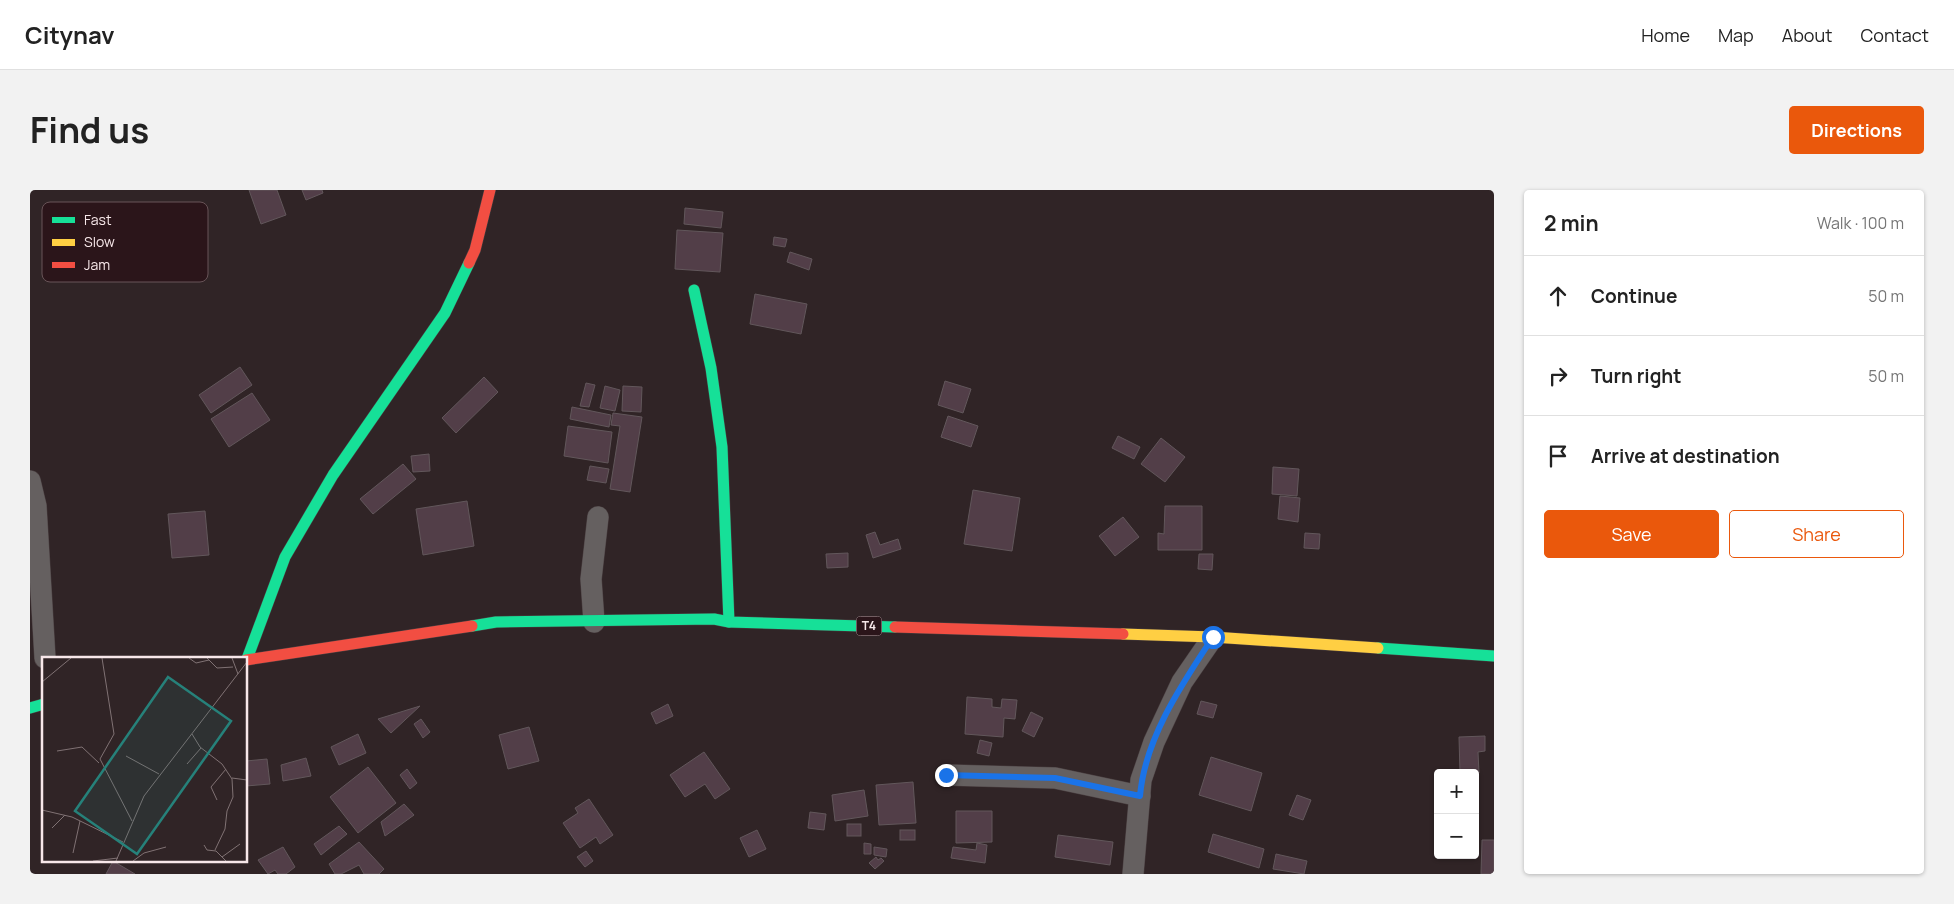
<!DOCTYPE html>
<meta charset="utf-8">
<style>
:root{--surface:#fff;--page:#f2f2f2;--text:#222;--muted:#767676;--line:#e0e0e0;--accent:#ea580c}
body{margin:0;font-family:Manrope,sans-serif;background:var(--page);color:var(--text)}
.controls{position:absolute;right:15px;bottom:15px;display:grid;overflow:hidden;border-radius:5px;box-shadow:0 1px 4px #0004}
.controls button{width:45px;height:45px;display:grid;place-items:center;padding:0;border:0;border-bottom:1px solid var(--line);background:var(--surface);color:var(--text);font:25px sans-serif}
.stop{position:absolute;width:15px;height:15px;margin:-11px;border:4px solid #1a73e8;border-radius:50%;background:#fff}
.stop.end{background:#1a73e8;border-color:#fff;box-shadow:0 1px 5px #0008}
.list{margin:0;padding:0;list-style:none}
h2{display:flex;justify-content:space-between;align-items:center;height:65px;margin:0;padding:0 20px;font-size:21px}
h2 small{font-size:16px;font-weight:400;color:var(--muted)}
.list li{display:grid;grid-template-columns:32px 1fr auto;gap:15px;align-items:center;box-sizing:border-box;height:80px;padding:0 20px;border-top:1px solid var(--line)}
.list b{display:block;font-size:19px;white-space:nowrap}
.list em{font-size:16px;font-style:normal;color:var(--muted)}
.actions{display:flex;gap:10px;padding:15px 20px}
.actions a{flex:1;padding:11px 0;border:1px solid var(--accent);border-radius:5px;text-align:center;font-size:18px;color:var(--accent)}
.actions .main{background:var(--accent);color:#fff}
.icon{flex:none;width:28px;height:28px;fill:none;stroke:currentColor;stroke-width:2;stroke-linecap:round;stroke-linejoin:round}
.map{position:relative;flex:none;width:1464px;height:684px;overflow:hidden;border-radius:5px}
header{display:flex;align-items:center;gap:30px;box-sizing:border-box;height:70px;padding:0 25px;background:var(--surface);border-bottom:1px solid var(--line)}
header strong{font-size:24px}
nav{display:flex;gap:28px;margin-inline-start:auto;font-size:18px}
.intro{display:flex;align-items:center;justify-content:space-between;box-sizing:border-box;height:120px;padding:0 30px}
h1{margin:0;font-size:35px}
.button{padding:12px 22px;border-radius:5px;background:var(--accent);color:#fff;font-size:18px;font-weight:700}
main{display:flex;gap:30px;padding:0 30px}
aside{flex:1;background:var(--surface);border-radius:5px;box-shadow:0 1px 4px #0004}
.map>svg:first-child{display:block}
.building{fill:#523e48;stroke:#62575b}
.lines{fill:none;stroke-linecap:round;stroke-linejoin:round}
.street-casing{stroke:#4b4042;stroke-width:22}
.fast-casing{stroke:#4b4042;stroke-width:12}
.slow-casing{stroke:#4b4042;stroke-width:12}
.jam-casing{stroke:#4b4042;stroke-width:12}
.street{stroke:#656060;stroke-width:21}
.fast{stroke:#16e098;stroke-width:11}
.slow{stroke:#ffcf43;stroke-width:11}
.jam{stroke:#f24e42;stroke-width:11}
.route{stroke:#1a73e8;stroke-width:6}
.labels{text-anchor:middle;stroke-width:4;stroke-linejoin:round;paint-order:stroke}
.shield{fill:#2b151a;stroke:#baa8ab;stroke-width:1}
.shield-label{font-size:12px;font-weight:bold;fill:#f7e7e9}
.inset-road{fill:none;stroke:#807274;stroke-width:1}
.view{fill:#26817a;fill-opacity:0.15;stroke:#26817a;stroke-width:2.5}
.inset-edge{fill:none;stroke:#f7e7e9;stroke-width:2.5}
.key{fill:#2b151a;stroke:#685458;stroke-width:1}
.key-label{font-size:14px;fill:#f7e7e9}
</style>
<header>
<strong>Citynav</strong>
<nav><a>Home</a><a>Map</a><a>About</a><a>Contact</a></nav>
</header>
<div class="intro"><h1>Find us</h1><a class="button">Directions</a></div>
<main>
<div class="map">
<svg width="1464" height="684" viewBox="0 0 1464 684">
<rect width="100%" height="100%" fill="#302426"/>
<g class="building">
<polygon points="219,0 247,0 256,25 231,34"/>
<polygon points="272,0 292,0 293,3 276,10"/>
<polygon points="655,18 693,22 691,38 654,34"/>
<polygon points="647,40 693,43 690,82 645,79"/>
<polygon points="744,47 757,49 755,57 743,55"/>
<polygon points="760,62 782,69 779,80 757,72"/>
<polygon points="725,104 777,114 771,144 720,134"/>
<polygon points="210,177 222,195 181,223 169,205"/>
<polygon points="454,187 468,202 426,243 412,228"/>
<polygon points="915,191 941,199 933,223 908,215"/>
<polygon points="556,193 565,195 559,217 550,216"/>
<polygon points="575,196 590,200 585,221 570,218"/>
<polygon points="593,196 612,197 611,222 592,221"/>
<polygon points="222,203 240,230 199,257 181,229"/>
<polygon points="542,217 581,225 579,237 540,229"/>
<polygon points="583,223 612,227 600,302 580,299 590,236 581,235"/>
<polygon points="918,226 948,236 941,257 911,247"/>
<polygon points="538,236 582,242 578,273 534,266"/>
<polygon points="1088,246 1110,257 1104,269 1082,258"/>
<polygon points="1131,248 1155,267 1135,292 1111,274"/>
<polygon points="399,264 400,281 383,282 381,266"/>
<polygon points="373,274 386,289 343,324 330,309"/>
<polygon points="560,276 579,279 576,293 557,290"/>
<polygon points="1243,277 1269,279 1267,306 1242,304"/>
<polygon points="943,300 990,308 982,361 934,354"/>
<polygon points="1250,306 1270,308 1268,332 1248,329"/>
<polygon points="437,311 444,356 393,365 386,319"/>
<polygon points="1135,316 1172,316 1172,360 1128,360 1128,343 1134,344"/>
<polygon points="175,321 179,365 142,368 138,324"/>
<polygon points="1093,327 1109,347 1085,366 1069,346"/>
<polygon points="845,342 850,355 868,349 871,359 843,368 836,345"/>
<polygon points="1275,343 1290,344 1289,359 1274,358"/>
<polygon points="818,363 818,377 797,378 796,364"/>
<polygon points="1169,364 1183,364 1182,380 1168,379"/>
<polygon points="937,507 962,509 962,517 971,518 972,509 987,510 985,529 974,528 973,547 935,544"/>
<polygon points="1171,511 1187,515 1183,528 1167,524"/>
<polygon points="638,514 643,526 626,534 621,523"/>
<polygon points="390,516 361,543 348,529"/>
<polygon points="1001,522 1013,528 1004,547 992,541"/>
<polygon points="391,529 400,542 393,548 384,534"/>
<polygon points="499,537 509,571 478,579 469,545"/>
<polygon points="328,544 336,563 309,575 301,557"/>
<polygon points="1455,546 1455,561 1448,562 1449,583 1430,583 1429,547"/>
<polygon points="950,550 962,553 959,566 947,563"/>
<polygon points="674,562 700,599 685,609 675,594 655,607 640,585"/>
<polygon points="1181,567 1232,583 1221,621 1169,605"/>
<polygon points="276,568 281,586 253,591 251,575"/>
<polygon points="237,569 240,594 216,596 216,571"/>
<polygon points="338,577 366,613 328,643 300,607"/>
<polygon points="377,579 387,593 380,599 370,585"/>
<polygon points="883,592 886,633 849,635 846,595"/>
<polygon points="834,600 838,626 805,631 802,605"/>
<polygon points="1267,605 1281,610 1273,630 1259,625"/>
<polygon points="559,609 583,645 570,654 566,647 550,658 533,633 548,623 545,618"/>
<polygon points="374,614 384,625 355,646 351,632"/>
<polygon points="926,621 962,621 962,652 926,653"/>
<polygon points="780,622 796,624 794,640 778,638"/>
<rect x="817" y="634" width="14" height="12"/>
<polygon points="309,636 317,644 291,665 284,654"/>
<polygon points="727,640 736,659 719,667 710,648"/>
<rect x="870" y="640" width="15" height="10"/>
<polygon points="1183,644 1234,659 1229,678 1178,662"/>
<polygon points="1028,645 1083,652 1080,675 1025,667"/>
<polygon points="1452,650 1464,650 1464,684 1451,684"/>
<polygon points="329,652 354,679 349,684 334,684 329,675 311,684 305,684 299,674"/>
<polygon points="834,653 841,654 841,664 834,664"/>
<polygon points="947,653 957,655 955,673 921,668 923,657 946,660"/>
<polygon points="253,657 265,677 256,684 248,684 245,680 238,684 228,670"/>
<polygon points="844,657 857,659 856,667 844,665"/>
<polygon points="556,661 563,671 555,677 547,667"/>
<polygon points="1246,664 1277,671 1274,684 1243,679"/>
<polygon points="846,667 848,670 851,668 854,671 845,679 839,673"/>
<polygon points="83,671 105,684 76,684"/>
</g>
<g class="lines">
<defs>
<g id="street">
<polyline points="0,291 6,316 15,468"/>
<polyline points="564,432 561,389 568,327"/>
<polyline points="916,585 1025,588 1110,606"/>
<polyline points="1103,684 1111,590 1124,552 1152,492 1183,447"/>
</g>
<g id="fast">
<polyline points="664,100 681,178 692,257 699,432"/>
<polyline points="442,436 466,432 684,429 699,432 865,437"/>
<polyline points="1348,458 1464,466"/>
<polyline points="217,469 255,367 303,285 415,123 439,73"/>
<polyline points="0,518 14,514"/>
</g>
<polyline id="slow" points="1093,444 1183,447 1348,458"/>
<g id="jam">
<polyline points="439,73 445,60 460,0"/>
<polyline points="865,437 1093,444"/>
<polyline points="216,470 442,436"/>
</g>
</defs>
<use href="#street" class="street-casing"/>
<use href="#fast" class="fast-casing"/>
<use href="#slow" class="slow-casing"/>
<use href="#jam" class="jam-casing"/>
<use href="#street" class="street"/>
<use href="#fast" class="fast"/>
<use href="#slow" class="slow"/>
<use href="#jam" class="jam"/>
</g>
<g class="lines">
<path class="route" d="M 916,585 L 1025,588 L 1110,606 C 1115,548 1152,494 1183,447"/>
</g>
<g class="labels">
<rect class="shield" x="826.5" y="426.5" width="25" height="19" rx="4"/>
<g class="shield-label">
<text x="839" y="440">T4</text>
</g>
</g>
<g transform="translate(12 467)">
<rect width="205" height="205" fill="#302426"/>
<path class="inset-road" d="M 60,1 L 72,77 L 58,102 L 90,164M 147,1 L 154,6 L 167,3M 165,1 L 175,11 L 191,10M 190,1 L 196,17M 0,25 L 29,1M 150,77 L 158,90 L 180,107 L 190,122 L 191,140 L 185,154 L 183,172 L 173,193M 15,94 L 40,90 L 57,106M 84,99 L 117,117M 145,107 L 159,91M 190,121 L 205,123M 175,143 L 169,130 L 184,112M 0,153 L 30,160 L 81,185M 10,171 L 23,158M 162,188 L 165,193 L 174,194 L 184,204M 31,196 L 38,164M 180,200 L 198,187M 51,204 L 76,201M 74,204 L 102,139 L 205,5M 91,204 L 102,196 L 124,190"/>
<path class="view" d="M 126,20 L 189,64 L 95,197 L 33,154 Z"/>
<rect width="205" height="205" class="inset-edge"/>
</g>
<rect x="12" y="12" width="166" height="80" rx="8" class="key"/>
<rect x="22" y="27" width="23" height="6" fill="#16e098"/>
<rect x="22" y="49" width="23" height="7" fill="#ffcf43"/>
<rect x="22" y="72" width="23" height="6" fill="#f24e42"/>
<g class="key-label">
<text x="54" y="35">Fast</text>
<text x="54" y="57">Slow</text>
<text x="54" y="80">Jam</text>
</g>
</svg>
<div class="controls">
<button>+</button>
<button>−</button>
</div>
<div class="stop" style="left:1183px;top:447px"></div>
<div class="stop end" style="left:916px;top:585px"></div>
</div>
<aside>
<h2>2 min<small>Walk · 100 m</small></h2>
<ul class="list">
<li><svg class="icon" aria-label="ahead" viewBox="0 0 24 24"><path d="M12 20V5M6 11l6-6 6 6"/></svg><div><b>Continue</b></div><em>50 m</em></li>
<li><svg class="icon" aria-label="right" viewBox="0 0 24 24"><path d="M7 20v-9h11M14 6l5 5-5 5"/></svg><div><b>Turn right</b></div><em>50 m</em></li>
<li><svg class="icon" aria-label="arrive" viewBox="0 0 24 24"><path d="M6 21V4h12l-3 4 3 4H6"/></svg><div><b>Arrive at destination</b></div></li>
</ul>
<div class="actions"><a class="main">Save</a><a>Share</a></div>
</aside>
</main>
